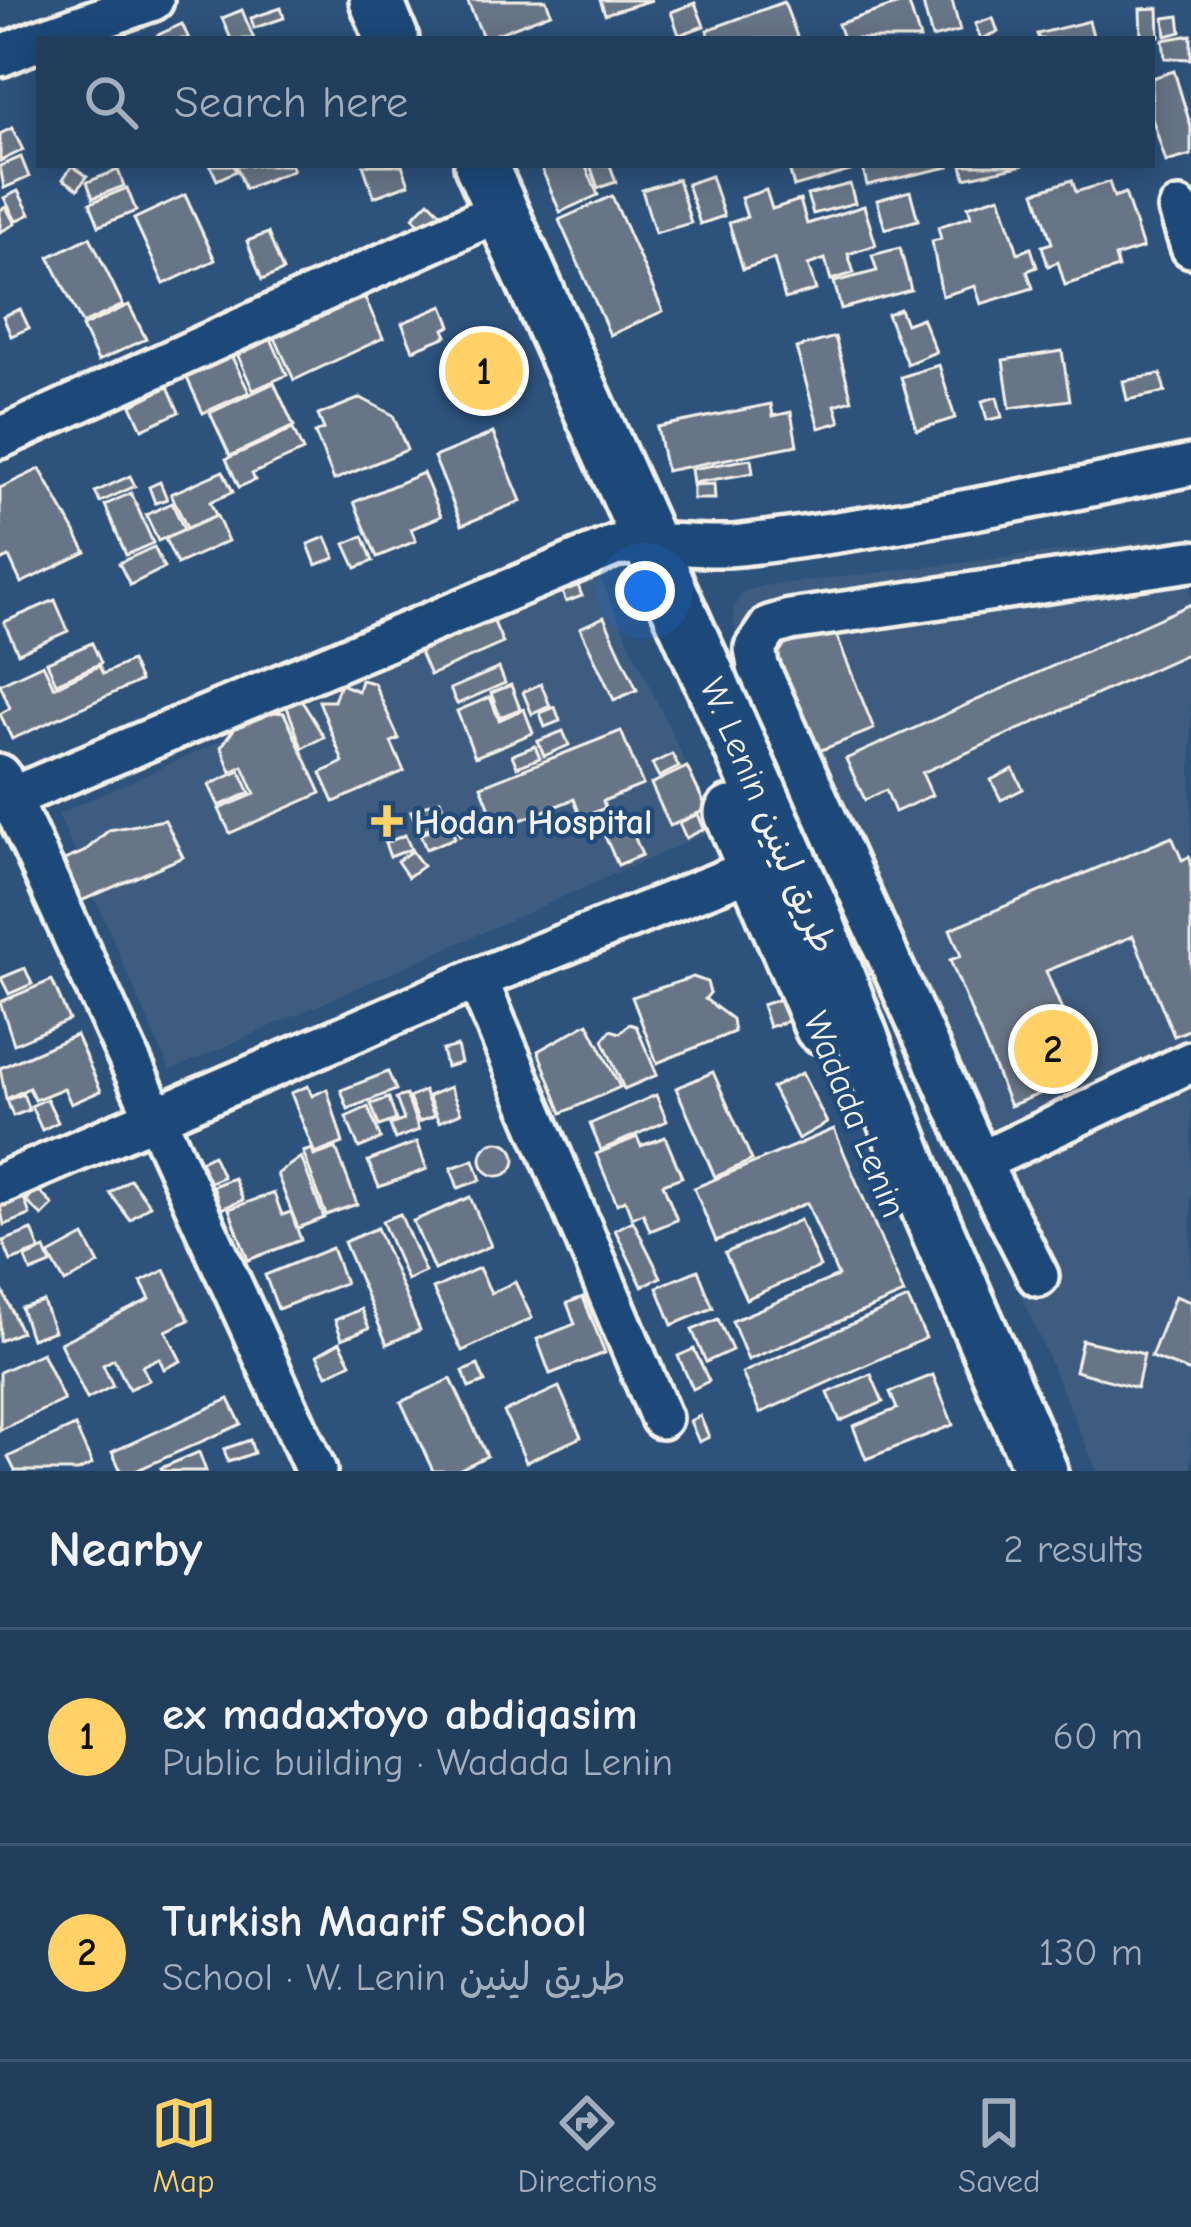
<!DOCTYPE html>
<meta charset="utf-8">
<style>
:root{--surface:#223e5d;--page:#2e4966;--text:#f1f3f6;--muted:#a2aebc;--line:#3f5772;--accent:#ffd166}
body{margin:0;font-family:"Comic Neue","Playpen Sans Arabic",sans-serif;background:var(--page);color:var(--text)}
.you{position:absolute;left:645px;top:591px;width:42px;height:42px;margin:-30px;border:9px solid #fff;border-radius:50%;background:#1a73e8;box-shadow:0 0 0 18px #1a73e833}
.badge{display:grid;place-items:center;width:78px;height:78px;border-radius:50%;background:var(--accent);color:#111;font-size:39px;font-weight:700}
.pin{position:absolute;translate:-50% -50%;border:6px solid #fff;box-shadow:0 3px 12px #0006}
.list{margin:0;padding:0;list-style:none}
h2{display:flex;justify-content:space-between;align-items:center;height:156px;margin:0;padding:0 48px;font-size:51px}
h2 small{font-size:39px;font-weight:400;color:var(--muted)}
.list li{display:grid;grid-template-columns:78px 1fr auto;gap:36px;align-items:center;box-sizing:border-box;height:216px;padding:0 48px;border-top:3px solid var(--line)}
.list b{display:block;font-size:45px;white-space:nowrap}
.list p{margin:0;font-size:39px;white-space:nowrap;color:var(--muted)}
.list em{font-size:39px;font-style:normal;color:var(--muted)}
.icon{flex:none;width:66px;height:66px;fill:none;stroke:currentColor;stroke-width:2;stroke-linecap:round;stroke-linejoin:round}
.map{position:relative;flex:none;width:1191px;height:1471px;overflow:hidden}
.search{position:absolute;background:var(--surface);box-shadow:0 6px 30px #0003;left:36px;right:36px;top:36px;height:132px;display:flex;align-items:center;gap:30px;box-sizing:border-box;padding:0 42px;border-radius:0px;color:var(--muted);font-size:45px}
.sheet{height:588px;background:var(--surface)}
nav{display:flex;justify-content:space-around;align-items:center;box-sizing:border-box;height:168px;border-top:3px solid var(--line);background:var(--surface);font-size:33px;color:var(--muted)}
nav a{display:grid;justify-items:center;gap:6px}
nav .on{color:var(--accent)}
.map>svg:first-child{display:block}
.built{fill:#3e5c7f}
.building{fill:#677486;stroke:#f4f1e8;stroke-width:3}
.lines{fill:none;stroke-linecap:round;stroke-linejoin:round}
.minor-casing{stroke:#f4f1e8;stroke-width:48}
.major-casing{stroke:#f4f1e8;stroke-width:60}
.minor{stroke:#1f4a7a;stroke-width:39}
.major{stroke:#1f4a7a;stroke-width:51}
.poi-dot{fill:#ffd166;stroke:#1f4a7a;stroke-width:4.5}
.labels{text-anchor:middle;stroke-width:9;stroke-linejoin:round;paint-order:stroke}
.street-label{font-size:36px;fill:#f4f1e8;stroke:#1f4a7a}
.poi-label{font-size:36px;font-weight:bold;fill:#f4f1e8;stroke:#1f4a7a;text-anchor:start}
</style>
<div class="map">
<svg width="1191" height="1471" viewBox="0 0 1191 1471">
<rect width="100%" height="100%" fill="#2d527c"/>
<filter id="ink" filterUnits="userSpaceOnUse"><feTurbulence type="fractalNoise" baseFrequency=".00833" numOctaves="2"/><feDisplacementMap in="SourceGraphic" scale="24" xChannelSelector="R" yChannelSelector="G"/><feConvolveMatrix kernelMatrix="1 2 1 2 8 2 1 2 1" color-interpolation-filters="sRGB"/></filter>
<g filter="url(#ink)">
<g class="built">
<polygon points="1191,536 1191,1471 1097,1471 734,627 733,610 742,592 762,586"/>
<polygon points="597,572 716,829 170,1071 58,814"/>
</g>
<g class="building">
<polygon points="467,0 546,0 551,13 484,39"/>
<polygon points="600,0 652,0 605,14"/>
<polygon points="922,0 952,0 960,31 932,38"/>
<polygon points="908,1 920,39 843,39 838,24"/>
<polygon points="784,2 798,39 710,39 707,30"/>
<polygon points="695,3 704,26 679,35 671,12"/>
<polygon points="281,8 284,18 254,28 251,18"/>
<polygon points="1158,8 1159,36 1141,37 1140,9"/>
<polygon points="242,10 254,39 231,39 222,18"/>
<polygon points="1179,16 1181,32 1166,36 1164,18"/>
<polygon points="993,18 998,32 981,39 975,24"/>
<polygon points="1089,21 1094,39 1039,39 1037,34"/>
<polygon points="182,24 189,39 160,39 158,35"/>
<polygon points="1191,35 1191,59 1165,58 1163,40"/>
<polygon points="1174,71 1191,127 1191,155 1166,162 1152,118 1152,78"/>
<polygon points="12,128 23,150 0,161 0,134"/>
<polygon points="21,157 29,177 4,188 0,166"/>
<polygon points="210,165 233,165 236,171 217,180"/>
<polygon points="236,165 291,165 293,170 245,189"/>
<polygon points="363,165 402,165 409,184 374,197"/>
<polygon points="540,165 585,165 598,195 560,212"/>
<polygon points="590,165 610,165 616,182 598,188"/>
<polygon points="800,165 856,165 857,169 794,187 789,168"/>
<polygon points="862,165 948,165 949,167 867,185"/>
<polygon points="962,165 1024,165 965,178"/>
<polygon points="72,166 87,176 78,189 63,179"/>
<polygon points="118,170 124,186 93,198 87,182"/>
<polygon points="711,176 724,216 700,224 687,184"/>
<polygon points="678,179 691,223 655,233 642,190"/>
<polygon points="1072,180 1076,192 1109,182 1114,197 1125,193 1143,248 1115,257 1118,268 1065,285 1058,262 1048,266 1042,246 1052,243 1035,192"/>
<polygon points="850,184 855,203 813,214 807,195"/>
<polygon points="127,188 136,211 99,226 90,203"/>
<polygon points="766,190 772,209 800,200 807,224 864,206 876,245 848,254 854,273 831,280 825,259 808,265 816,290 785,299 774,259 743,269 729,223 747,217 741,198"/>
<polygon points="18,191 30,214 16,221 4,198"/>
<polygon points="910,191 918,220 885,229 877,200"/>
<polygon points="185,195 215,260 164,284 134,219"/>
<polygon points="612,196 663,311 610,335 559,220"/>
<polygon points="1000,196 1018,253 1031,248 1037,267 1027,271 1033,288 981,304 975,286 942,296 932,241 941,239 938,227 971,216 968,206"/>
<polygon points="429,201 441,213 424,229 413,217"/>
<polygon points="6,207 15,224 0,232 0,210"/>
<polygon points="268,233 283,271 262,280 247,241"/>
<polygon points="90,237 123,305 82,324 49,257"/>
<polygon points="900,248 911,290 841,309 834,282 877,271 872,255"/>
<polygon points="360,287 383,338 294,380 271,329"/>
<polygon points="129,305 146,339 98,361 82,327"/>
<polygon points="443,306 451,326 444,329 447,336 413,350 402,323"/>
<polygon points="20,309 29,328 11,336 3,316"/>
<polygon points="900,309 906,324 922,318 936,352 907,364 887,314"/>
<polygon points="268,332 287,375 253,390 234,347"/>
<polygon points="835,337 852,400 835,405 840,422 819,428 796,348"/>
<polygon points="1062,351 1070,400 1010,408 1003,360"/>
<polygon points="231,355 249,392 203,413 186,376"/>
<polygon points="939,365 955,418 917,430 901,377"/>
<polygon points="1161,374 1165,392 1127,400 1123,381"/>
<polygon points="490,378 497,395 483,401 476,383"/>
<polygon points="274,383 294,426 230,456 210,413"/>
<polygon points="168,387 179,412 142,429 131,405"/>
<polygon points="997,397 1002,417 987,420 982,401"/>
<polygon points="361,398 393,415 407,450 334,480 315,433 324,429 318,415"/>
<polygon points="771,404 773,416 791,412 797,445 666,471 657,427"/>
<polygon points="293,429 303,451 252,474 255,480 239,487 226,459"/>
<polygon points="493,433 521,501 462,525 434,457"/>
<polygon points="751,459 753,473 693,483 691,469"/>
<polygon points="40,469 86,552 21,583 9,557 0,561 0,488"/>
<polygon points="223,471 233,492 210,502 216,515 187,528 171,494"/>
<polygon points="423,473 441,516 411,529 416,541 377,557 354,502"/>
<polygon points="130,476 135,486 100,502 95,492"/>
<polygon points="160,482 167,499 155,503 149,487"/>
<polygon points="714,484 715,499 693,499 693,485"/>
<polygon points="131,493 153,543 126,555 105,505"/>
<polygon points="172,503 184,529 158,541 146,515"/>
<polygon points="217,516 228,541 177,564 165,539"/>
<polygon points="363,536 373,561 356,568 345,544"/>
<polygon points="326,537 335,558 316,565 308,544"/>
<polygon points="154,547 164,568 130,585 119,563"/>
<polygon points="577,583 582,596 566,602 561,589"/>
<polygon points="55,600 68,631 18,653 4,622"/>
<polygon points="1191,604 1191,652 922,773 932,795 895,812 886,790 865,800 846,759"/>
<polygon points="490,613 503,643 430,675 417,645"/>
<polygon points="604,617 637,690 614,700 580,628"/>
<polygon points="829,617 874,729 814,753 769,640"/>
<polygon points="92,643 101,663 56,683 47,662"/>
<polygon points="131,661 140,681 12,739 0,714 10,708 0,684 43,664 54,687 99,666 103,674"/>
<polygon points="499,668 505,683 457,704 450,689"/>
<polygon points="361,680 374,683 399,739 391,742 404,771 334,802 321,773 343,762 319,701 334,701 340,684 358,691"/>
<polygon points="541,684 550,706 532,714 523,692"/>
<polygon points="511,685 520,709 500,717 491,693"/>
<polygon points="490,697 499,720 524,709 533,733 475,757 457,711"/>
<polygon points="300,698 324,737 302,748 286,704"/>
<polygon points="555,707 560,721 545,727 540,713"/>
<polygon points="265,711 284,713 321,793 230,833 219,809 255,794 243,766 231,772 221,747 239,722"/>
<polygon points="563,731 569,745 544,756 538,741"/>
<polygon points="621,731 643,785 603,801 605,808 581,818 574,799 498,829 481,786"/>
<polygon points="535,746 540,758 517,767 512,755"/>
<polygon points="672,754 679,767 659,777 652,764"/>
<polygon points="687,767 707,809 670,826 651,784"/>
<polygon points="1013,769 1023,789 1001,800 991,780"/>
<polygon points="240,771 250,793 219,806 209,785"/>
<polygon points="440,800 448,821 419,832 411,811"/>
<polygon points="470,814 476,829 460,836 454,822"/>
<polygon points="698,814 704,829 686,838 679,823"/>
<polygon points="165,820 183,857 81,901 64,860 84,852 109,830"/>
<polygon points="628,821 642,855 618,865 603,832"/>
<polygon points="450,824 455,838 426,849 420,834"/>
<polygon points="405,835 411,849 390,857 385,843"/>
<polygon points="1172,837 1182,860 1189,857 1191,862 1191,1029 1174,1036 1133,936 1046,971 1088,1074 1010,1106 950,960 961,956 950,929"/>
<polygon points="412,851 423,866 408,877 397,861"/>
<polygon points="25,968 32,984 9,994 1,978"/>
<polygon points="693,977 707,982 710,993 705,999 732,1019 734,1032 657,1063 632,997"/>
<polygon points="52,980 69,1020 14,1044 0,1002"/>
<polygon points="780,999 788,1021 769,1027 762,1005"/>
<polygon points="588,1023 620,1087 562,1113 538,1051"/>
<polygon points="629,1024 636,1026 657,1075 624,1089 603,1040 611,1030 620,1033"/>
<polygon points="76,1035 101,1091 71,1104 64,1088 35,1100 29,1088 6,1099 0,1068"/>
<polygon points="457,1046 461,1063 446,1067 442,1050"/>
<polygon points="388,1072 396,1090 348,1109 341,1090"/>
<polygon points="713,1072 752,1160 715,1177 676,1088"/>
<polygon points="802,1073 827,1123 798,1139 772,1088"/>
<polygon points="308,1086 312,1096 327,1089 343,1143 315,1154 291,1093"/>
<polygon points="450,1087 461,1113 439,1122 428,1096"/>
<polygon points="424,1091 434,1116 419,1122 409,1098"/>
<polygon points="23,1094 29,1110 13,1116 7,1100"/>
<polygon points="406,1095 419,1130 395,1139 390,1125 404,1120 396,1098"/>
<polygon points="656,1095 667,1121 601,1150 590,1124"/>
<polygon points="389,1098 396,1120 379,1126 371,1104"/>
<polygon points="47,1099 58,1122 42,1130 31,1106"/>
<polygon points="368,1107 381,1139 359,1148 346,1117"/>
<polygon points="834,1129 904,1294 748,1360 732,1321 838,1276 807,1203 716,1241 694,1188"/>
<polygon points="637,1137 641,1146 665,1137 682,1177 663,1184 677,1220 650,1231 643,1213 632,1218 625,1200 617,1204 596,1154"/>
<circle cx="498" cy="1159" r="17"/>
<polygon points="417,1142 427,1169 379,1187 368,1161"/>
<polygon points="336,1148 357,1204 326,1215 303,1152 312,1149 314,1156"/>
<polygon points="213,1155 223,1177 205,1184 196,1163"/>
<polygon points="301,1157 324,1218 298,1228 277,1174"/>
<polygon points="474,1160 481,1180 458,1188 451,1168"/>
<polygon points="234,1178 243,1200 221,1209 213,1186"/>
<polygon points="130,1179 150,1205 130,1220 110,1193"/>
<polygon points="37,1189 53,1205 42,1216 26,1201"/>
<polygon points="274,1193 282,1215 291,1212 301,1240 248,1260 229,1209"/>
<polygon points="470,1197 491,1246 434,1270 413,1221"/>
<polygon points="24,1198 30,1215 4,1225 0,1206"/>
<polygon points="400,1214 425,1272 407,1280 382,1221"/>
<polygon points="800,1220 820,1267 746,1299 725,1253"/>
<polygon points="633,1221 661,1277 642,1286 615,1230"/>
<polygon points="377,1228 420,1330 387,1344 344,1242"/>
<polygon points="32,1230 40,1250 11,1261 3,1241"/>
<polygon points="84,1236 99,1264 65,1283 49,1255"/>
<polygon points="332,1248 345,1283 278,1309 265,1275"/>
<polygon points="45,1249 51,1264 31,1272 25,1258"/>
<polygon points="479,1268 491,1293 515,1282 532,1318 462,1351 433,1289"/>
<polygon points="165,1270 189,1320 166,1331 181,1361 164,1369 159,1358 142,1366 149,1380 129,1389 114,1359 103,1365 113,1386 87,1399 60,1343 150,1299 141,1282"/>
<polygon points="698,1270 713,1308 672,1325 657,1287"/>
<polygon points="0,1285 21,1332 0,1341"/>
<polygon points="1175,1296 1191,1302 1191,1372 1151,1357"/>
<polygon points="583,1297 605,1353 550,1374 537,1339 575,1324 567,1303"/>
<polygon points="908,1299 926,1338 760,1413 742,1373"/>
<polygon points="43,1301 54,1331 31,1339 21,1308"/>
<polygon points="361,1309 369,1328 342,1339 335,1320"/>
<polygon points="718,1319 732,1350 706,1362 692,1330"/>
<polygon points="1082,1340 1144,1354 1137,1388 1075,1371"/>
<polygon points="340,1342 351,1363 327,1375 317,1355"/>
<polygon points="694,1349 709,1381 693,1389 678,1356"/>
<polygon points="42,1353 64,1400 0,1430 0,1372"/>
<polygon points="478,1365 485,1382 469,1388 463,1371"/>
<polygon points="871,1374 883,1402 840,1421 828,1393"/>
<polygon points="933,1375 953,1425 866,1459 853,1426 897,1409 890,1392"/>
<polygon points="451,1379 487,1456 456,1471 433,1471 401,1402"/>
<polygon points="559,1387 581,1437 526,1462 504,1412"/>
<polygon points="229,1399 241,1424 135,1471 121,1471 112,1452"/>
<polygon points="700,1416 709,1437 699,1442 690,1421"/>
<polygon points="75,1426 92,1464 78,1471 15,1471 8,1457"/>
<polygon points="250,1440 254,1453 228,1462 224,1449"/>
<polygon points="199,1452 206,1471 163,1471 161,1468"/>
</g>
<g class="lines">
<defs>
<g id="minor">
<polyline points="42,39 153,0"/>
<polyline points="0,56 39,40"/>
<polyline points="1179,209 1191,247"/>
<polyline points="0,438 500,211"/>
<polyline points="0,775 316,1471"/>
<path d="M 0,802 L 614,546 C 658,538 698,550 741,545 C 893,527 1042,497 1191,465"/>
<polyline points="477,979 661,1418"/>
<polyline points="980,1162 1191,1062"/>
<polyline points="0,1184 477,979 755,868"/>
<polyline points="1038,1276 980,1162 758,666 755,648 770,626 790,620 1191,561"/>
</g>
<g id="major">
<polyline points="376,0 392,39"/>
<polyline points="481,165 810,904 930,1214 1041,1471"/>
<polyline points="731,813 821,1027"/>
</g>
</defs>
<use href="#minor" class="minor-casing"/>
<use href="#major" class="major-casing"/>
<use href="#minor" class="minor"/>
<use href="#major" class="major"/>
</g>
</g>
<path class="poi-dot" d="M381 803h12v12h12v12h-12v12h-12v-12h-12v-12h12z"/>
<g class="labels">
<g class="street-label">
<text transform="translate(769 815) rotate(67)" y="13">W. Lenin طريق لينين</text>
<text transform="translate(856 1114) rotate(68)" y="13">Wadada Lenin</text>
</g>
<g class="poi-label">
<text x="414" y="834">Hodan Hospital</text>
</g>
</g>
</svg>
<div class="you"></div>
<div class="pin badge" style="left:484px;top:371px">1</div>
<div class="pin badge" style="left:1053px;top:1049px">2</div>
<div class="search"><svg class="icon" aria-label="search" viewBox="0 0 24 24"><circle cx="10" cy="10" r="6"/><path d="M15 15l6 6"/></svg>Search here</div>
</div>
<section class="sheet">
<h2>Nearby<small>2 results</small></h2>
<ul class="list">
<li><span class="badge">1</span><div><b>ex madaxtoyo abdiqasim</b><p>Public building · Wadada Lenin</p></div><em>60 m</em></li>
<li><span class="badge">2</span><div><b>Turkish Maarif School</b><p>School · W. Lenin طريق لينين</p></div><em>130 m</em></li>
</ul>
</section>
<nav>
<a class="on"><svg class="icon" aria-label="map" viewBox="0 0 24 24"><path d="M3 6l6-2 6 2 6-2v14l-6 2-6-2-6 2zM9 4v14M15 6v14"/></svg>Map</a>
<a><svg class="icon" aria-label="directions" viewBox="0 0 24 24"><path d="M12 3l9 9-9 9-9-9zM9 14v-3h6M13 9l2 2-2 2"/></svg>Directions</a>
<a><svg class="icon" aria-label="saved" viewBox="0 0 24 24"><path d="M7 4h10v16l-5-4-5 4z"/></svg>Saved</a>
</nav>
